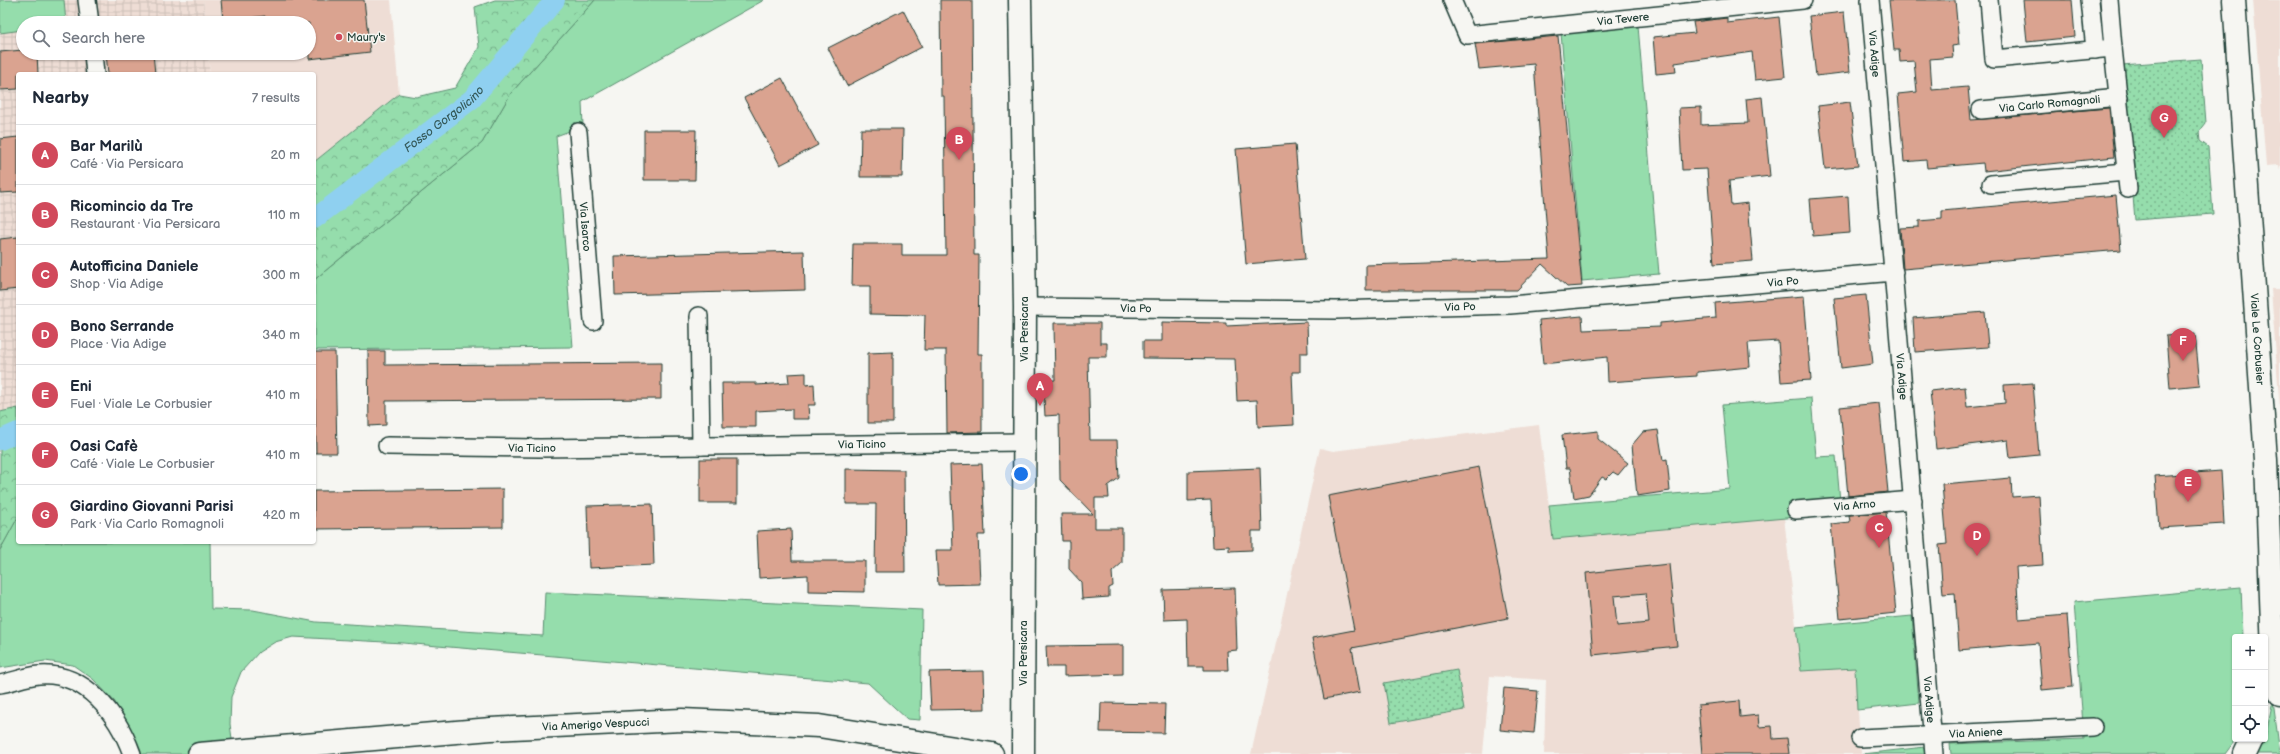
<!DOCTYPE html>
<meta charset="utf-8">
<style>
:root{--surface:#fff;--page:#f2f2f3;--text:#1f2937;--muted:#747a83;--line:#e0e1e3;--accent:#d1495b}
body{margin:0;font-family:"Balsamiq Sans",sans-serif;background:var(--page);color:var(--text)}
.controls{position:absolute;right:12px;bottom:12px;display:grid;overflow:hidden;border-radius:4px;box-shadow:0 1px 3px #0004}
.controls button{width:36px;height:36px;display:grid;place-items:center;padding:0;border:0;border-bottom:1px solid var(--line);background:var(--surface);color:var(--text);font:20px sans-serif}
.you{position:absolute;left:1021px;top:474px;width:14px;height:14px;margin:-10px;border:3px solid #fff;border-radius:50%;background:#1a73e8;box-shadow:0 0 0 6px #1a73e833}
.badge{display:grid;place-items:center;width:26px;height:26px;border-radius:50%;background:var(--accent);color:#fff;font-size:13px;font-weight:700}
.pin{position:absolute;translate:-50% -33px;filter:drop-shadow(0 1px 2px #0008)}
.pin::after{content:'';position:absolute;top:21px;width:14px;height:12px;background:inherit;clip-path:polygon(0 0,100% 0,50% 100%)}
.list{margin:0;padding:0;list-style:none}
h2{display:flex;justify-content:space-between;align-items:center;height:52px;margin:0;padding:0 16px;font-size:17px}
h2 small{font-size:13px;font-weight:400;color:var(--muted)}
.list li{display:grid;grid-template-columns:26px 1fr auto;gap:12px;align-items:center;box-sizing:border-box;height:60px;padding:0 16px;border-top:1px solid var(--line)}
.list b{display:block;font-size:15px;white-space:nowrap}
.list p{margin:0;font-size:13px;white-space:nowrap;color:var(--muted)}
.list em{font-size:13px;font-style:normal;color:var(--muted)}
.icon{flex:none;width:22px;height:22px;fill:none;stroke:currentColor;stroke-width:2;stroke-linecap:round;stroke-linejoin:round}
.map{position:relative;flex:none;width:2280px;height:754px;overflow:hidden}
.search{position:absolute;background:var(--surface);box-shadow:0 1px 3px #0004;left:16px;top:16px;width:300px;height:44px;display:flex;align-items:center;gap:10px;box-sizing:border-box;padding:0 14px;border-radius:22px;color:var(--muted);font-size:15px}
.panel{position:absolute;background:var(--surface);box-shadow:0 1px 3px #0004;left:16px;top:72px;width:300px;height:472px;border-radius:4px}
.map>svg:first-child{display:block}
.built{fill:#eeddd5}
.industrial{fill:url(#industrial-grid)}
.green{fill:#95ddac;stroke:#5a8d70}
.forest{fill:url(#forest-crowns);stroke:#5a8d70}
.park{fill:url(#park-dots);stroke:#5a8d70}
.lines{fill:none;stroke-linecap:round;stroke-linejoin:round}
.canal{stroke:#8fd0f0;stroke-width:20}
.building{fill:#daa390;stroke:#1f3d34;fill-rule:evenodd}
.street-casing{stroke:#1f3d34;stroke-width:20}
.secondary-casing{stroke:#1f3d34;stroke-width:25}
.street{stroke:#f6f6f2;stroke-width:17}
.secondary{stroke:#f6f6f2;stroke-width:22}
.poi-dot{fill:#d1495b;stroke:#f6f6f2;stroke-width:1.5}
.labels{text-anchor:middle;stroke-width:3;stroke-linejoin:round;paint-order:stroke}
.street-label{font-size:11px;fill:#1f3d34;stroke:#f6f6f2}
.poi-label{font-size:11px;fill:#1f3d34;stroke:#f6f6f2;text-anchor:start}
.water-label{font-size:12px;font-style:italic;fill:#355a5a;stroke:#f6f6f2}
</style>
<div class="map">
<svg width="2280" height="754" viewBox="0 0 2280 754">
<defs>
<pattern id="industrial-grid" width="8" height="8" patternUnits="userSpaceOnUse"><rect width="8" height="8" fill="#eeddd5"/><path d="M0 4h8M4 0v8" fill="none" stroke="#ccbfb7"/></pattern>
<pattern id="forest-crowns" width="20" height="18" patternUnits="userSpaceOnUse"><rect width="20" height="18" fill="#95ddac"/><path d="M2 6a3 3 0 1 1 6 0M12 15a3 3 0 1 1 6 0" fill="none" stroke="#79b48d"/></pattern>
<pattern id="park-dots" width="8" height="8" patternUnits="userSpaceOnUse"><rect width="8" height="8" fill="#95ddac"/><path d="M2 2h.1M6 6h.1" fill="none" stroke="#79b48d" stroke-width="1.8" stroke-linecap="round"/></pattern>
</defs>
<rect width="100%" height="100%" fill="#f6f6f2"/>
<filter id="ink" filterUnits="userSpaceOnUse"><feTurbulence type="fractalNoise" baseFrequency=".025" numOctaves="2"/><feDisplacementMap in="SourceGraphic" scale="8" xChannelSelector="R" yChannelSelector="G"/><feConvolveMatrix kernelMatrix="1 2 1 2 8 2 1 2 1" color-interpolation-filters="sRGB"/></filter>
<g filter="url(#ink)">
<g class="built">
<polygon points="203,0 391,0 399,94 314,162 314,74 210,74 208,53 309,53 309,23 206,23"/>
<polygon points="2253,0 2280,0 2280,171 2279,165 2266,166"/>
<polygon points="2271,289 2280,289 2280,411"/>
<polygon points="1539,425 1553,538 1784,517 1801,671 1855,668 1861,754 1544,754 1546,680 1490,676 1483,754 1251,754 1320,448 1333,451"/>
</g>
<polygon class="industrial" points="0,0 203,0 206,23 23,23 23,53 208,53 210,74 18,74 18,408 0,412"/>
<g class="green">
<polygon points="0,0 64,0 66,23 23,23 23,30 0,33"/>
<polygon points="595,0 764,0 582,102 583,126 556,136 573,347 314,350 314,280 482,143 511,93"/>
<polygon points="1638,26 1659,274 1582,281 1561,33"/>
<polygon points="1811,398 1816,457 1836,456 1841,513 1553,539 1549,505 1730,489 1722,405"/>
<polygon points="18,517 18,542 210,542 211,609 253,610 316,622 543,636 545,592 922,610 920,720 907,719 868,683 403,643 293,637 275,642 259,652 241,672 231,697 230,724 234,754 137,754 115,702 93,679 73,665 45,661 0,668 0,550"/>
<polygon points="2241,587 2243,637 2235,637 2236,739 2225,754 1951,754 1950,744 2084,739 2074,602"/>
<polygon points="1912,616 1919,703 1857,710 1855,668 1801,671 1796,627"/>
<polygon points="2273,701 2280,754 2256,754 2265,739"/>
<polygon points="1925,747 1926,754 1862,754"/>
</g>
<g class="forest">
<polygon points="495,0 595,0 511,93 482,143 314,280 314,162 399,94 416,97 455,88 479,47 475,7"/>
<polygon points="18,408 18,517 0,550 0,412"/>
</g>
<g class="park">
<polygon points="2201,59 2206,123 2199,132 2200,141 2208,147 2213,214 2135,220 2122,65"/>
<polygon points="1457,670 1464,710 1391,723 1384,683"/>
</g>
<g class="lines">
<g class="canal">
<path id="s1" d="M 314,219 L 472,99 L 555,0"/>
<polyline points="0,440 18,432"/>
</g>
</g>
<g class="building">
<polygon points="221,0 364,0 370,52 309,59 309,23 266,23 265,16 223,21"/>
<polygon points="940,0 972,0 974,255 979,255 978,354 982,354 982,432 947,433 946,350 924,350 925,315 870,314 870,286 852,286 853,244 902,244 902,255 946,255 944,96 941,96"/>
<polygon points="1889,0 1955,0 1959,45 1952,46 1953,57 1930,59 1932,90 1968,87 1971,120 2109,108 2114,157 1984,171 1983,163 1927,168 1926,160 1904,162 1898,94 1917,92 1914,61 1900,62 1899,50 1894,50"/>
<polygon points="2023,0 2072,0 2075,37 2027,42"/>
<polygon points="903,10 922,47 847,86 828,48"/>
<polygon points="1844,12 1850,72 1816,76 1809,16"/>
<polygon points="1779,17 1785,77 1755,80 1752,52 1675,63 1676,72 1656,74 1653,37 1695,33 1693,22 1727,18 1727,23"/>
<polygon points="1558,36 1582,286 1567,287 1542,264 1517,290 1366,290 1366,265 1549,259 1534,64 1479,69 1475,44"/>
<polygon points="23,50 23,53 37,53 38,74 18,74 18,89 0,90 0,52"/>
<polygon points="106,53 153,53 155,74 108,74"/>
<polygon points="782,78 818,145 780,165 744,98"/>
<polygon points="1762,97 1770,176 1729,181 1731,205 1748,203 1753,261 1714,264 1707,169 1682,170 1679,108 1701,107 1701,125 1748,123 1746,99"/>
<polygon points="1850,102 1858,166 1825,169 1818,106"/>
<polygon points="861,129 903,129 902,177 860,177"/>
<polygon points="644,130 696,130 695,180 644,180"/>
<polygon points="18,137 18,192 0,193 0,139"/>
<polygon points="1295,144 1305,259 1246,264 1236,149"/>
<polygon points="2116,195 2121,250 1903,269 1900,228 1919,227 1919,221 1942,219 1942,211"/>
<polygon points="1848,196 1850,233 1813,236 1810,199"/>
<polygon points="18,237 18,289 0,291 0,239"/>
<polygon points="804,251 805,290 615,295 614,256"/>
<polygon points="1866,295 1873,364 1841,368 1834,298"/>
<polygon points="1804,296 1811,380 1781,382 1778,341 1748,343 1750,367 1697,372 1697,376 1608,382 1607,357 1543,364 1539,320 1582,316 1583,330 1660,327 1660,323 1716,318 1715,303"/>
<polygon points="1985,312 1988,347 1915,352 1913,318"/>
<polygon points="1162,322 1226,323 1226,326 1307,322 1308,353 1300,353 1300,372 1292,372 1294,425 1258,427 1257,400 1237,401 1235,359 1143,358 1143,341 1162,341"/>
<polygon points="1054,323 1100,323 1100,343 1107,343 1107,357 1088,357 1090,440 1117,440 1119,478 1108,486 1109,498 1095,498 1095,528 1122,528 1122,563 1112,572 1113,586 1109,588 1109,597 1082,599 1081,582 1069,569 1069,541 1062,541 1061,514 1093,514 1060,480 1059,415 1045,416 1043,381 1055,380"/>
<polygon points="2195,334 2200,385 2170,388 2166,336"/>
<polygon points="368,351 385,351 385,365 661,363 661,399 386,401 386,425 369,426"/>
<polygon points="314,352 335,352 337,453 316,453"/>
<polygon points="893,352 893,423 868,423 868,353"/>
<polygon points="806,373 806,385 814,384 815,405 808,405 809,419 792,419 792,409 756,411 756,427 723,427 722,383 756,383 756,385 789,383 788,374"/>
<polygon points="2033,383 2039,455 2010,458 2008,440 1936,449 1930,391 1965,387 1967,407 2005,403 2004,385"/>
<polygon points="1879,403 1888,492 1848,496 1840,407"/>
<polygon points="1658,430 1663,460 1667,459 1670,491 1637,496 1632,445 1643,432"/>
<polygon points="1598,431 1598,439 1628,463 1618,475 1613,472 1606,479 1602,477 1589,495 1574,498 1570,468 1566,468 1562,435"/>
<rect x="700" y="459" width="37" height="44"/>
<polygon points="982,464 985,535 978,535 980,584 938,585 936,550 953,550 950,465"/>
<polygon points="1479,467 1508,618 1352,648 1360,692 1324,699 1312,638 1354,630 1328,496"/>
<polygon points="1260,468 1262,531 1252,531 1252,550 1229,551 1229,546 1213,547 1211,500 1188,501 1188,471"/>
<polygon points="846,469 904,470 905,572 875,572 876,504 846,504"/>
<polygon points="2221,471 2224,524 2159,528 2155,476"/>
<polygon points="2011,478 2012,497 2039,495 2043,565 2016,567 2019,619 2067,615 2073,687 2042,690 2038,643 1959,650 1955,593 1943,594 1939,545 1947,544 1942,484"/>
<polygon points="503,489 503,527 314,529 314,491"/>
<polygon points="652,504 654,565 589,568 587,506"/>
<polygon points="1886,512 1896,613 1840,619 1831,524 1850,522 1849,515"/>
<polygon points="791,529 792,561 865,561 865,592 808,591 808,575 759,578 757,531"/>
<path d="M 1669,564 L 1677,646 L 1593,655 L 1586,573 ZM 1646,593 L 1649,623 L 1617,626 L 1614,596 Z"/>
<polygon points="1235,588 1237,650 1227,651 1228,670 1204,670 1204,666 1188,666 1187,619 1164,620 1163,590"/>
<polygon points="1123,645 1123,674 1064,676 1064,667 1047,667 1046,646"/>
<polygon points="984,671 985,709 931,710 929,672"/>
<polygon points="1504,688 1538,691 1534,733 1500,730"/>
<polygon points="1739,701 1740,717 1758,715 1759,727 1772,726 1773,739 1787,738 1789,754 1702,754 1698,705"/>
<polygon points="1101,703 1165,704 1164,733 1100,732"/>
</g>
<g class="lines">
<defs>
<g id="street">
<polyline points="87,0 90,23"/>
<path id="s2" d="M 1452,0 L 1467,35 L 1803,0"/>
<path id="s3" d="M 1870,0 L 1934,754"/>
<polyline points="1989,0 1994,59 2113,48 2109,0"/>
<polyline points="2090,0 2095,50"/>
<polyline points="2113,48 2128,189"/>
<polyline points="93,53 95,74"/>
<path id="s4" d="M 1981,110 L 2119,97"/>
<path id="s5" d="M 578,132 L 593,321"/>
<polyline points="1991,184 2126,172"/>
<path id="s6" d="M 1025,307 L 1336,310 L 1510,305 L 1894,272"/>
<polyline points="699,316 701,446"/>
<path id="s7" d="M 387,446 L 540,448 L 1023,442"/>
<path id="s8" d="M 1796,510 L 1913,500"/>
<path d="M 0,684 C 12,682 26,676 39,675 C 85,671 118,715 132,754"/>
<path id="s9" d="M 1860,738 L 2093,727"/>
</g>
<g id="secondary">
<polyline points="1020,0 1025,307 1023,754"/>
<path id="s10" d="M 2234,0 L 2266,460 L 2274,680 L 2280,694"/>
<path id="s11" d="M 199,754 L 491,729 L 682,720 L 819,726 L 992,754"/>
<polyline points="2245,754 2252,739"/>
</g>
</defs>
<use href="#street" class="street-casing"/>
<use href="#secondary" class="secondary-casing"/>
<use href="#street" class="street"/>
<use href="#secondary" class="secondary"/>
</g>
</g>
<circle class="poi-dot" cx="339" cy="37" r="4"/>
<g class="labels">
<g class="street-label">
<text dy="4" stroke="none"><textPath href="#s2" startOffset="195">Via Tevere</textPath></text>
<text dy="4" stroke="none"><textPath href="#s3" startOffset="54">Via Adige</textPath></text>
<text dy="4" stroke="none"><textPath href="#s4" startOffset="69">Via Carlo Romagnoli</textPath></text>
<text dy="4" stroke="none"><textPath href="#s5" startOffset="95">Via Isarco</textPath></text>
<text dy="4" stroke="none"><textPath href="#s6" startOffset="759">Via Po</textPath></text>
<text dy="4" stroke="none"><textPath href="#s6" startOffset="435">Via Po</textPath></text>
<text dy="4" stroke="none"><textPath href="#s6" startOffset="111">Via Po</textPath></text>
<text transform="translate(1024 329) rotate(-90)" y="4">Via Persicara</text>
<text dy="4" stroke="none"><textPath href="#s10" startOffset="340">Viale Le Corbusier</textPath></text>
<text dy="4" stroke="none"><textPath href="#s3" startOffset="378">Via Adige</textPath></text>
<text dy="4" stroke="none"><textPath href="#s7" startOffset="475">Via Ticino</textPath></text>
<text dy="4" stroke="none"><textPath href="#s7" startOffset="145">Via Ticino</textPath></text>
<text dy="4" stroke="none"><textPath href="#s8" startOffset="59">Via Arno</textPath></text>
<text transform="translate(1023 653) rotate(-90)" y="4">Via Persicara</text>
<text dy="4" stroke="none"><textPath href="#s3" startOffset="702">Via Adige</textPath></text>
<text dy="4" stroke="none"><textPath href="#s11" startOffset="398">Via Amerigo Vespucci</textPath></text>
<text dy="4" stroke="none"><textPath href="#s9" startOffset="116">Via Aniene</textPath></text>
</g>
<g class="poi-label">
<text x="347" y="41">Maury's</text>
</g>
<g class="water-label">
<text dy="4" stroke="none"><textPath href="#s1" startOffset="164">Fosso Gorgolicino</textPath></text>
</g>
</g>
</svg>
<div class="controls">
<button>+</button>
<button>−</button>
<button><svg class="icon" aria-label="locate" viewBox="0 0 24 24"><circle cx="12" cy="12" r="6"/><path d="M12 2v4M12 18v4M2 12h4M18 12h4"/></svg></button>
</div>
<div class="you"></div>
<div class="pin badge" style="left:1040px;top:406px">A</div>
<div class="pin badge" style="left:959px;top:160px">B</div>
<div class="pin badge" style="left:1879px;top:548px">C</div>
<div class="pin badge" style="left:1977px;top:556px">D</div>
<div class="pin badge" style="left:2188px;top:502px">E</div>
<div class="pin badge" style="left:2183px;top:361px">F</div>
<div class="pin badge" style="left:2164px;top:138px">G</div>
<div class="search"><svg class="icon" aria-label="search" viewBox="0 0 24 24"><circle cx="10" cy="10" r="6"/><path d="M15 15l6 6"/></svg>Search here</div>
<section class="panel">
<h2>Nearby<small>7 results</small></h2>
<ul class="list">
<li><span class="badge">A</span><div><b>Bar Marilù</b><p>Café · Via Persicara</p></div><em>20 m</em></li>
<li><span class="badge">B</span><div><b>Ricomincio da Tre</b><p>Restaurant · Via Persicara</p></div><em>110 m</em></li>
<li><span class="badge">C</span><div><b>Autofficina Daniele</b><p>Shop · Via Adige</p></div><em>300 m</em></li>
<li><span class="badge">D</span><div><b>Bono Serrande</b><p>Place · Via Adige</p></div><em>340 m</em></li>
<li><span class="badge">E</span><div><b>Eni</b><p>Fuel · Viale Le Corbusier</p></div><em>410 m</em></li>
<li><span class="badge">F</span><div><b>Oasi Cafè</b><p>Café · Viale Le Corbusier</p></div><em>410 m</em></li>
<li><span class="badge">G</span><div><b>Giardino Giovanni Parisi</b><p>Park · Via Carlo Romagnoli</p></div><em>420 m</em></li>
</ul>
</section>
</div>
